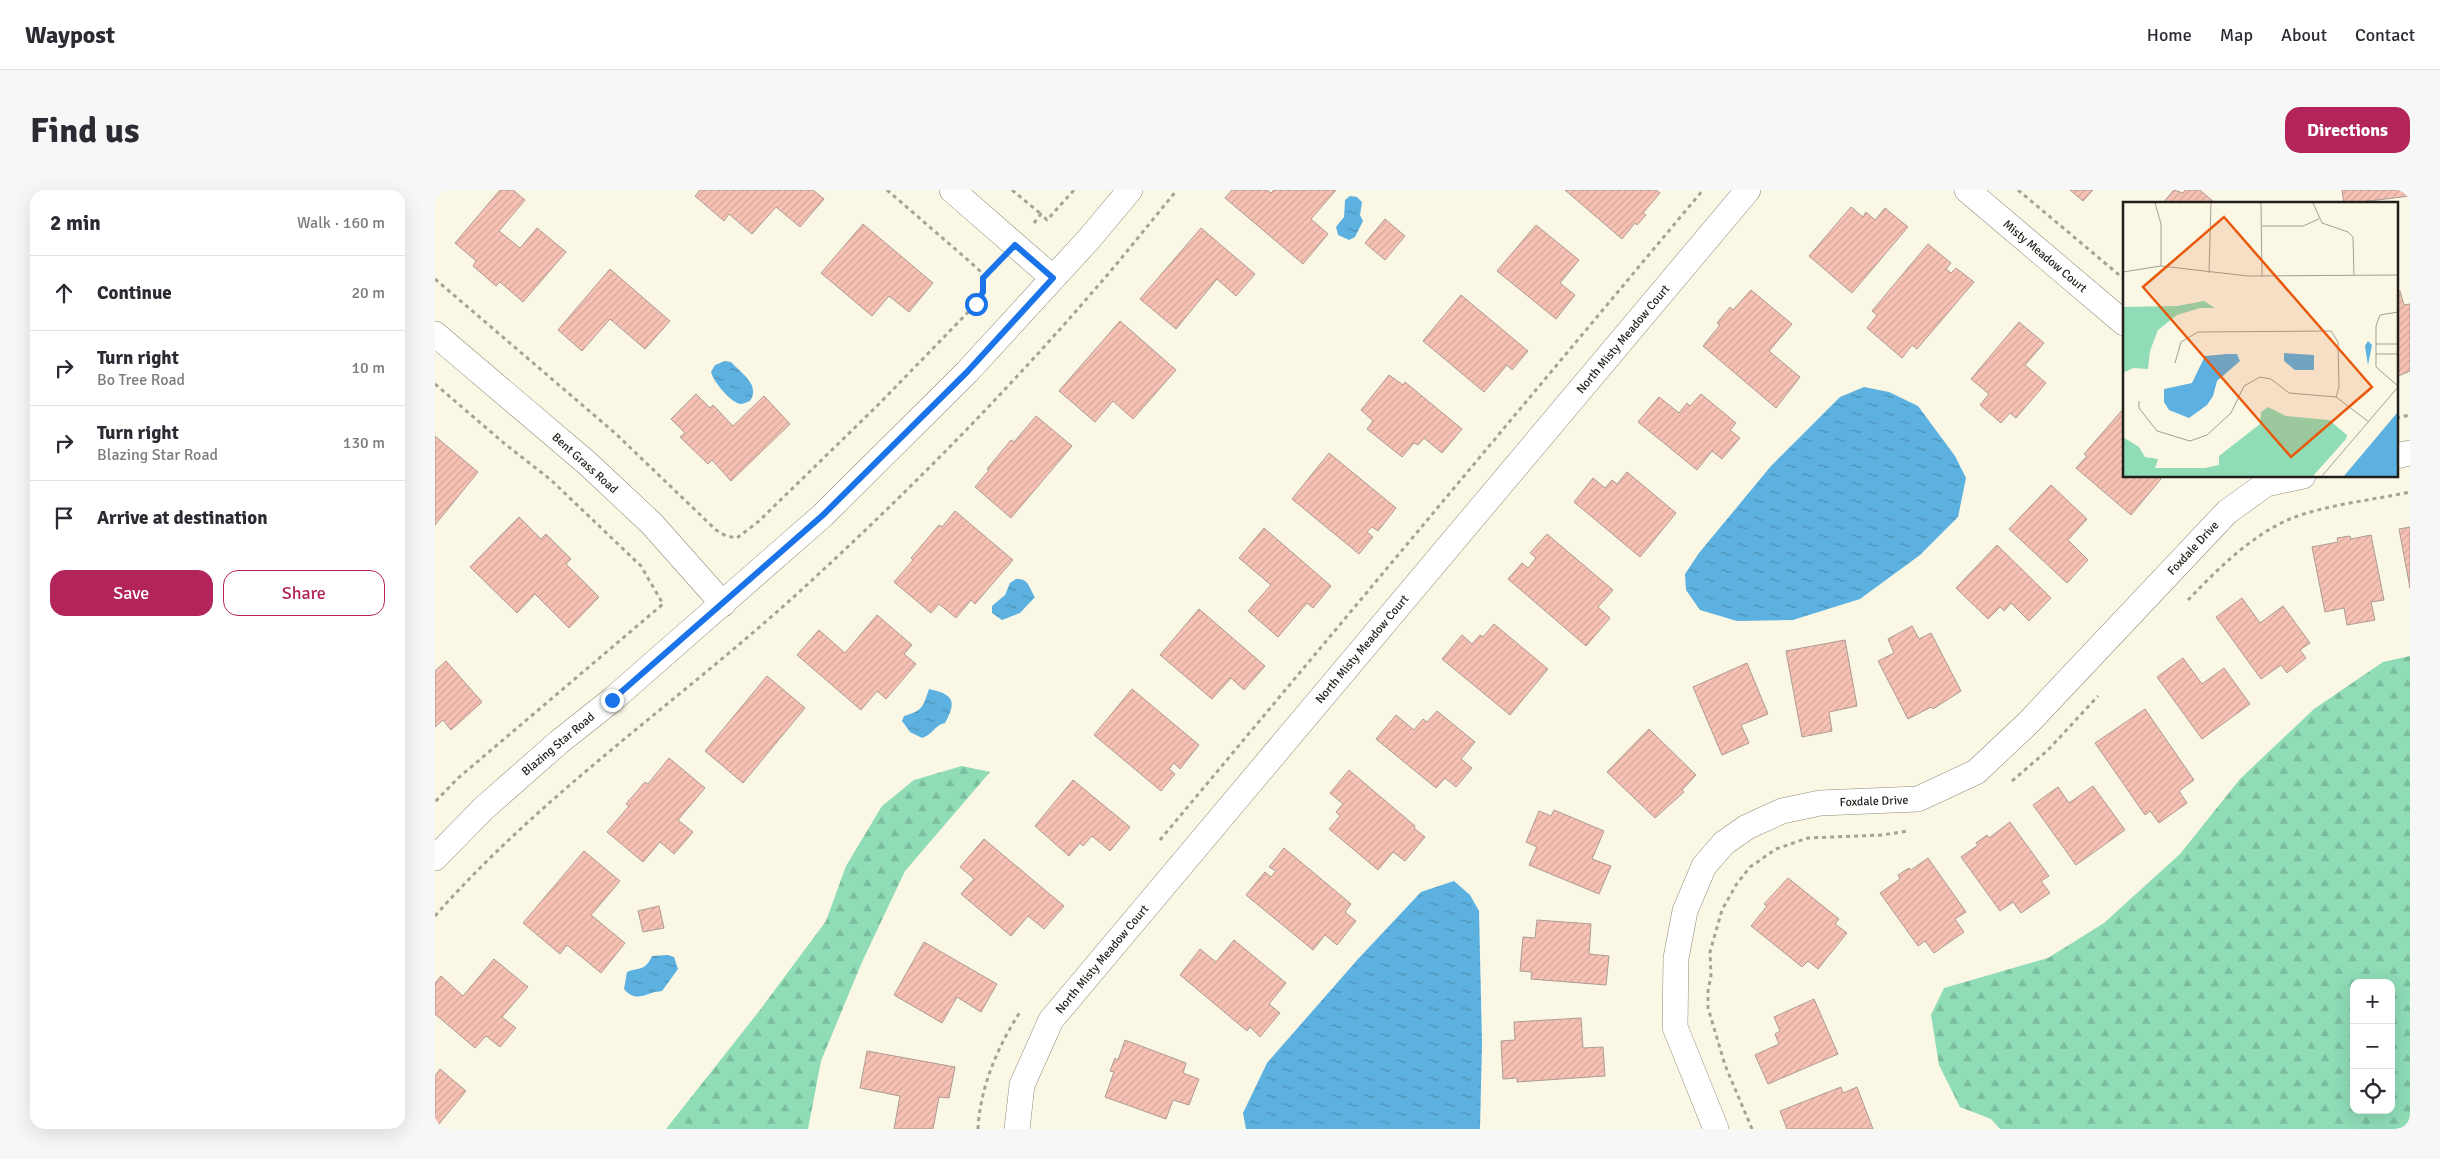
<!DOCTYPE html>
<meta charset="utf-8">
<style>
:root{--surface:#fff;--page:#f7f7f7;--text:#2b2b33;--muted:#7c7c81;--line:#e1e1e2;--accent:#b2245a}
body{margin:0;font-family:Signika,sans-serif;background:var(--page);color:var(--text)}
.controls{position:absolute;right:15px;bottom:15px;display:grid;overflow:hidden;border-radius:10px;box-shadow:0 5px 20px #0002}
.controls button{width:45px;height:45px;display:grid;place-items:center;padding:0;border:0;border-bottom:1px solid var(--line);background:var(--surface);color:var(--text);font:25px sans-serif}
.stop{position:absolute;width:15px;height:15px;margin:-11px;border:4px solid #1a73e8;border-radius:50%;background:#fff}
.stop.end{background:#1a73e8;border-color:#fff;box-shadow:0 1px 5px #0008}
.list{margin:0;padding:0;list-style:none}
h2{display:flex;justify-content:space-between;align-items:center;height:65px;margin:0;padding:0 20px;font-size:21px}
h2 small{font-size:16px;font-weight:400;color:var(--muted)}
.list li{display:grid;grid-template-columns:32px 1fr auto;gap:15px;align-items:center;box-sizing:border-box;height:75px;padding:0 20px;border-top:1px solid var(--line)}
.list b{display:block;font-size:19px;white-space:nowrap}
.list p{margin:0;font-size:16px;white-space:nowrap;color:var(--muted)}
.list em{font-size:16px;font-style:normal;color:var(--muted)}
.actions{display:flex;gap:10px;padding:15px 20px}
.actions a{flex:1;padding:11px 0;border:1px solid var(--accent);border-radius:15px;text-align:center;font-size:18px;color:var(--accent)}
.actions .main{background:var(--accent);color:#fff}
.icon{flex:none;width:28px;height:28px;fill:none;stroke:currentColor;stroke-width:2;stroke-linecap:round;stroke-linejoin:round}
.map{position:relative;flex:none;width:1975px;height:939px;overflow:hidden;border-radius:15px}
header{display:flex;align-items:center;gap:30px;box-sizing:border-box;height:70px;padding:0 25px;background:var(--surface);border-bottom:1px solid var(--line)}
header strong{font-size:24px}
nav{display:flex;gap:28px;margin-inline-start:auto;font-size:18px}
.intro{display:flex;align-items:center;justify-content:space-between;box-sizing:border-box;height:120px;padding:0 30px}
h1{margin:0;font-size:35px}
.button{padding:12px 22px;border-radius:15px;background:var(--accent);color:#fff;font-size:18px;font-weight:700}
main{display:flex;gap:30px;padding:0 30px}
aside{flex:1;background:var(--surface);border-radius:15px;box-shadow:0 5px 20px #0002}
.map>svg:first-child{display:block}
.forest{fill:url(#forest-firs);fill-rule:evenodd}
.water{fill:url(#water-ripples)}
.building{fill:url(#building-hatch);stroke:#ad9b95}
.lines{fill:none;stroke-linecap:round;stroke-linejoin:round}
.minor-casing{stroke:#8e8b7b;stroke-width:26}
.path{stroke:#a5a396;stroke-width:3;stroke-dasharray:4 4;stroke-linecap:butt}
.minor{stroke:#fff;stroke-width:25}
.route{stroke:#1a73e8;stroke-width:6}
.labels{text-anchor:middle;stroke-width:4;stroke-linejoin:round;paint-order:stroke}
.street-label{font-size:12px;fill:#201f19;stroke:#fff}
.inset-road{fill:none;stroke:#a3a193;stroke-width:1}
.view{fill:#e8590c;fill-opacity:0.15;stroke:#e8590c;stroke-width:2.5}
.inset-edge{fill:none;stroke:#201f19;stroke-width:2.5}
</style>
<header>
<strong>Waypost</strong>
<nav><a>Home</a><a>Map</a><a>About</a><a>Contact</a></nav>
</header>
<div class="intro"><h1>Find us</h1><a class="button">Directions</a></div>
<main>
<aside>
<h2>2 min<small>Walk · 160 m</small></h2>
<ul class="list">
<li><svg class="icon" aria-label="ahead" viewBox="0 0 24 24"><path d="M12 20V5M6 11l6-6 6 6"/></svg><div><b>Continue</b></div><em>20 m</em></li>
<li><svg class="icon" aria-label="right" viewBox="0 0 24 24"><path d="M7 20v-9h11M14 6l5 5-5 5"/></svg><div><b>Turn right</b><p>Bo Tree Road</p></div><em>10 m</em></li>
<li><svg class="icon" aria-label="right" viewBox="0 0 24 24"><path d="M7 20v-9h11M14 6l5 5-5 5"/></svg><div><b>Turn right</b><p>Blazing Star Road</p></div><em>130 m</em></li>
<li><svg class="icon" aria-label="arrive" viewBox="0 0 24 24"><path d="M6 21V4h12l-3 4 3 4H6"/></svg><div><b>Arrive at destination</b></div></li>
</ul>
<div class="actions"><a class="main">Save</a><a>Share</a></div>
</aside>
<div class="map">
<svg width="1975" height="939" viewBox="0 0 1975 939">
<defs>
<pattern id="forest-firs" width="22" height="20" patternUnits="userSpaceOnUse" patternTransform="scale(1.25)"><rect width="22" height="20" fill="#8fdcb7"/><path d="M5 1l3.5 6h-7zM16 11l3.5 6h-7z" fill="#7bbc9d"/></pattern>
<pattern id="water-ripples" width="26" height="14" patternUnits="userSpaceOnUse" patternTransform="scale(1.25)"><rect width="26" height="14" fill="#5db1e0"/><path d="M2 4q2-2 4 0t4 0M15 11q2-2 4 0t4 0" fill="none" stroke="#4c8fb5"/></pattern>
<pattern id="building-hatch" width="6" height="6" patternUnits="userSpaceOnUse" patternTransform="scale(1.25)"><rect width="6" height="6" fill="#f7c2b4"/><path d="M-1 1l2-2M0 6l6-6M5 7l2-2" fill="none" stroke="#d3a69a"/></pattern>
</defs>
<rect width="100%" height="100%" fill="#faf7e5"/>
<g class="forest">
<path d="M 1975,466 L 1975,939 L 1565,939 L 1556,929 L 1525,917 L 1504,875 L 1496,825 L 1509,798 L 1613,768 L 1669,733 L 1745,664 L 1805,589 L 1879,519 L 1948,472 ZM 1919,793 L 1956,793 L 1956,920 L 1919,920 Z"/>
<polygon points="527,576 555,582 470,681 427,772 386,871 373,939 231,939 325,820 391,731 411,676 447,616 479,590"/>
</g>
<g class="water">
<polygon points="915,6 922,7 927,12 925,25 928,31 920,47 914,50 903,45 901,37 909,27 910,10"/>
<path d="M 290,171 L 296,172 C 306,183 326,195 315,211 C 314,211 308,214 307,214 C 297,215 278,191 276,182 L 280,175 Z"/>
<polygon points="1429,197 1454,202 1483,216 1520,266 1531,288 1523,327 1485,365 1425,409 1358,430 1302,431 1265,420 1251,400 1250,384 1264,363 1336,276 1405,207"/>
<path d="M 581,389 C 594,388 594,398 600,407 L 585,423 L 567,430 L 557,423 L 557,416 L 570,405 L 575,393 Z"/>
<path d="M 494,499 C 517,504 523,510 510,533 C 500,535 497,545 487,548 L 475,542 L 467,531 L 469,526 C 488,521 488,516 494,499 Z"/>
<polygon points="1019,691 1035,705 1044,721 1047,853 1045,939 811,939 808,923 832,873 923,769 986,702"/>
<path d="M 233,765 L 239,767 L 243,779 L 227,801 C 211,802 201,814 189,799 L 192,782 C 203,777 210,782 217,766 Z"/>
</g>
<g class="building">
<polygon points="65,0 78,0 90,10 64,41 85,58 102,38 131,62 88,112 65,92 61,96 38,76 41,71 20,53"/>
<polygon points="265,0 378,0 389,9 365,37 341,17 317,44 294,24 289,31 260,6"/>
<polygon points="797,0 832,0 836,3 839,0 901,0 876,29 893,44 868,74 790,8"/>
<polygon points="1130,0 1221,0 1225,3 1208,23 1211,25 1202,35 1200,33 1187,49"/>
<polygon points="1635,0 1658,0 1648,11"/>
<polygon points="1739,0 1748,3 1750,0 1765,0 1781,14 1727,14"/>
<polygon points="1907,0 1975,0 1975,6 1909,14"/>
<polygon points="1416,17 1428,27 1431,22 1440,30 1450,18 1473,37 1417,103 1374,66"/>
<polygon points="950,29 970,46 950,70 930,53"/>
<polygon points="428,34 498,93 474,122 454,106 437,126 386,83"/>
<polygon points="1101,35 1144,70 1125,93 1140,105 1121,129 1062,81"/>
<polygon points="766,38 820,84 801,106 782,89 741,139 705,109"/>
<polygon points="1493,54 1516,73 1511,79 1516,83 1521,78 1539,92 1482,159 1477,155 1467,168 1432,138 1442,125 1437,121"/>
<polygon points="175,79 235,131 210,159 175,129 147,161 123,140"/>
<polygon points="1316,100 1357,134 1334,161 1365,187 1341,218 1268,156 1285,135 1282,133 1295,117 1298,120"/>
<polygon points="1965,101 1969,115 1975,114 1975,181 1961,187 1961,102"/>
<polygon points="1026,105 1093,161 1077,180 1072,175 1049,202 988,151"/>
<polygon points="685,131 741,180 698,229 678,211 660,232 624,201"/>
<polygon points="1584,132 1609,153 1590,175 1611,193 1581,228 1575,223 1566,233 1545,215 1554,204 1536,189"/>
<polygon points="954,185 968,195 970,192 1027,239 1007,263 989,248 983,255 979,253 967,267 932,239 938,231 926,220"/>
<polygon points="261,204 275,218 278,215 298,236 329,206 355,234 296,291 277,270 273,274 245,247 250,243 236,229"/>
<polygon points="1266,204 1301,233 1295,240 1305,248 1287,269 1277,261 1262,280 1203,232 1224,207 1244,223 1252,213 1255,216"/>
<polygon points="1689,218 1689,286 1723,286 1726,289 1696,325 1641,278 1652,266 1649,264"/>
<polygon points="601,226 637,256 576,328 540,297 554,280 552,279 576,250 579,252"/>
<polygon points="0,246 43,282 0,335"/>
<polygon points="894,263 961,318 943,341 937,337 932,342 938,347 924,364 857,309"/>
<polygon points="1192,282 1241,323 1205,367 1139,312 1158,288 1170,298 1177,290 1182,294"/>
<polygon points="1616,295 1652,329 1633,350 1653,370 1632,393 1574,339"/>
<polygon points="520,321 578,370 540,414 536,410 521,428 504,414 496,423 459,392 478,370 476,368 504,335 507,337"/>
<polygon points="84,327 106,349 111,344 136,369 131,374 164,407 134,438 100,404 82,423 35,377"/>
<polygon points="1975,337 1975,398 1964,339"/>
<polygon points="829,338 896,396 878,418 872,413 843,447 813,421 836,395 804,368"/>
<polygon points="1112,344 1178,400 1163,417 1175,428 1151,456 1073,389 1087,373 1093,378 1101,368 1095,363"/>
<polygon points="1936,345 1949,410 1936,412 1940,430 1912,435 1909,418 1890,422 1877,357 1903,352 1902,348 1915,346 1916,349"/>
<polygon points="1562,355 1616,408 1594,431 1576,413 1569,421 1565,417 1553,429 1521,398"/>
<polygon points="1807,408 1825,433 1848,416 1875,453 1865,460 1871,468 1852,483 1846,475 1826,489 1781,427"/>
<polygon points="764,419 830,476 809,500 796,488 777,509 725,465"/>
<polygon points="442,425 477,455 469,464 481,474 451,509 442,501 426,520 362,465 384,440 410,463"/>
<polygon points="1059,434 1113,479 1075,525 1007,469 1027,445 1037,454 1045,445 1048,447"/>
<polygon points="1477,436 1484,449 1496,443 1526,501 1498,519 1496,517 1473,529 1443,471 1459,463 1453,449"/>
<polygon points="1410,450 1422,516 1394,522 1397,541 1367,547 1351,461"/>
<polygon points="1748,468 1767,494 1789,478 1815,514 1767,549 1722,487"/>
<polygon points="11,471 47,512 16,540 8,530 0,537 0,481"/>
<polygon points="1312,473 1333,524 1306,535 1314,553 1287,565 1258,497"/>
<polygon points="332,486 370,518 308,593 270,561"/>
<polygon points="697,499 764,555 745,579 739,573 734,579 740,584 726,601 659,545"/>
<polygon points="1710,519 1759,590 1744,601 1752,613 1724,633 1715,621 1710,625 1660,553"/>
<polygon points="1002,521 1040,552 1026,569 1037,578 1021,597 1010,588 1001,598 941,549 961,525 979,540 988,529 992,532"/>
<polygon points="1214,539 1261,585 1247,600 1249,602 1220,628 1172,582"/>
<polygon points="234,568 270,598 243,630 258,642 239,664 225,652 208,672 172,642 194,616 191,614 210,592 213,594"/>
<polygon points="914,580 980,636 979,638 990,647 970,671 958,662 943,680 894,639 905,626 901,622 908,614 895,603"/>
<polygon points="638,590 695,637 675,661 657,646 648,656 645,653 634,666 600,636"/>
<polygon points="1658,596 1690,640 1641,675 1598,615 1623,597 1634,613"/>
<polygon points="1119,620 1169,641 1157,669 1176,676 1164,704 1094,675 1102,657 1091,652 1104,621 1116,626"/>
<polygon points="1575,632 1614,686 1606,691 1615,703 1586,723 1578,712 1565,721 1526,667 1543,655 1541,653 1552,645 1554,648"/>
<polygon points="549,649 629,716 609,739 593,726 576,746 526,704 539,689 525,677"/>
<polygon points="849,658 916,714 910,722 921,731 902,755 890,745 878,760 811,705 830,682 836,687 841,681 834,677"/>
<polygon points="149,661 185,691 156,725 190,753 166,783 132,755 125,764 88,733"/>
<polygon points="1493,668 1531,722 1520,729 1529,742 1499,763 1490,751 1483,756 1445,703 1465,689 1463,685 1474,678 1476,680"/>
<polygon points="1353,688 1404,729 1400,734 1412,743 1383,779 1373,771 1367,777 1316,736 1332,716 1329,714"/>
<polygon points="224,716 229,738 208,742 203,721"/>
<polygon points="1102,730 1156,734 1154,764 1174,766 1171,795 1096,789 1097,782 1085,781 1088,747 1100,748"/>
<polygon points="799,750 851,793 834,814 845,823 825,847 815,837 812,841 745,785 765,759 781,772"/>
<polygon points="489,752 562,794 546,822 522,807 507,833 459,805"/>
<polygon points="59,769 93,797 67,827 81,838 65,857 51,846 40,858 0,824 0,793 6,786 28,806"/>
<polygon points="1379,809 1403,864 1333,894 1320,865 1344,854 1340,844 1345,841 1339,827"/>
<polygon points="1146,828 1148,858 1168,857 1170,886 1082,892 1082,888 1068,889 1066,851 1080,850 1079,832"/>
<polygon points="690,850 751,873 748,883 764,889 754,915 738,910 731,929 670,907 679,882 675,881 680,868 683,870"/>
<polygon points="432,861 520,877 514,908 504,907 498,939 459,939 465,906 425,898"/>
<polygon points="5,879 31,901 0,939 0,886"/>
<polygon points="1406,897 1408,903 1422,897 1438,939 1352,939 1345,921"/>
</g>
<g class="lines">
<defs>
<g id="minor">
<polyline points="517,0 618,88"/>
<polyline points="1532,0 1689,133"/>
<polyline points="0,144 152,273 217,334 288,414"/>
<polyline points="1961,266 1975,263"/>
<polyline points="0,668 49,618 124,552 177,510 388,325 532,182 654,49 695,0"/>
<polyline points="582,939 587,895 616,830 1313,0"/>
<polyline points="1281,939 1240,837 1241,768 1250,721 1269,676 1289,653 1312,637 1347,621 1385,613 1483,609 1541,582 1594,532 1792,322 1831,294 1868,286"/>
</g>
</defs>
<use href="#minor" class="minor-casing"/>
<g class="path">
<polyline points="452,0 534,71 545,81 548,88"/>
<polyline points="577,0 606,24"/>
<polyline points="1583,0 1689,89"/>
<polyline points="599,33 606,24 612,30 639,0"/>
<polyline points="0,89 180,243 281,340 291,346 302,348 324,331 444,214 541,114 548,102 548,88 561,77"/>
<polyline points="0,194 70,254 116,290 206,376 228,414 22,589 0,612"/>
<polyline points="1961,228 1975,225"/>
<path d="M 1753,410 C 1782,380 1815,346 1855,329 C 1889,315 1938,310 1975,302"/>
<polyline points="1577,591 1613,560 1663,506"/>
<polyline points="725,650 1268,0"/>
<path d="M 0,726 C 107,604 243,512 363,403 C 466,309 564,210 655,105 C 685,71 713,35 742,0"/>
<path d="M 543,939 C 545,897 563,856 585,822"/>
<polyline points="1317,939 1290,875 1273,818 1273,801 1276,786 1275,762 1287,720 1301,695 1315,677 1341,659 1373,648 1447,645 1473,641"/>
</g>
<use href="#minor" class="minor"/>
</g>
<g class="lines">
<polyline class="route" points="177,510 388,325 532,182 618,88 580,55 548,88 548,102 541,114"/>
</g>
<g class="labels">
<g class="street-label">
<text transform="translate(1610 66) rotate(40)" y="4">Misty Meadow Court</text>
<text transform="translate(1188 149) rotate(-50)" y="4">North Misty Meadow Court</text>
<text transform="translate(150 273) rotate(42)" y="4">Bent Grass Road</text>
<text transform="translate(1758 358) rotate(-47)" y="4">Foxdale Drive</text>
<text transform="translate(927 459) rotate(-50)" y="4">North Misty Meadow Court</text>
<text transform="translate(123 554) rotate(-40)" y="4">Blazing Star Road</text>
<text transform="translate(1439 611) rotate(-2)" y="4">Foxdale Drive</text>
<text transform="translate(667 769) rotate(-50)" y="4">North Misty Meadow Court</text>
</g>
</g>
<g transform="translate(1688 12)">
<rect width="275" height="275" fill="#faf7e5"/>
<path d="M 81,99 L 92,106 L 77,106 L 54,113 L 35,128 L 27,149 L 25,167 L 10,166 L 0,171 L 0,105 L 54,104 ZM 145,205 L 163,214 L 206,218 L 224,233 L 223,237 L 190,274 L 0,274 L 0,235 L 16,245 L 22,255 L 35,257 L 32,266 L 82,266 L 96,263 L 96,254 L 137,222 L 138,210 Z" fill="#8fdcb7"/>
<path d="M 245,139 L 249,143 L 245,163 L 242,144 ZM 161,151 L 191,153 L 191,168 L 172,168 L 161,159 ZM 104,152 L 114,152 L 117,159 L 94,179 L 90,194 L 84,203 L 66,216 L 46,208 L 41,200 L 41,187 L 69,181 L 82,154 ZM 275,210 L 275,274 L 221,274 L 274,211 Z" fill="#5db1e0"/>
<path class="inset-road" d="M 32,1 L 38,22 L 38,64M 138,1 L 139,75M 190,1 L 199,21 L 225,30 L 230,35 L 231,73M 139,24 L 180,24 L 196,17M 0,70 L 38,64 L 125,74 L 275,73M 86,71 L 88,1M 275,110 L 257,113 L 253,124 L 253,165 L 275,184M 253,142 L 275,142M 253,152 L 275,152M 52,161 L 58,140 L 75,130 L 208,129 L 215,140 L 216,185 L 213,195M 16,199 L 16,206 L 34,229 L 67,239 L 84,233 L 108,211 L 121,184 L 137,175 L 148,177 L 166,191 L 213,195 L 246,220M 199,274 L 275,185"/>
<path class="view" d="M 101,15 L 249,185 L 168,255 L 20,85 Z"/>
<rect width="275" height="275" class="inset-edge"/>
</g>
</svg>
<div class="controls">
<button>+</button>
<button>−</button>
<button><svg class="icon" aria-label="locate" viewBox="0 0 24 24"><circle cx="12" cy="12" r="6"/><path d="M12 2v4M12 18v4M2 12h4M18 12h4"/></svg></button>
</div>
<div class="stop" style="left:541px;top:114px"></div>
<div class="stop end" style="left:177px;top:510px"></div>
</div>
</main>
